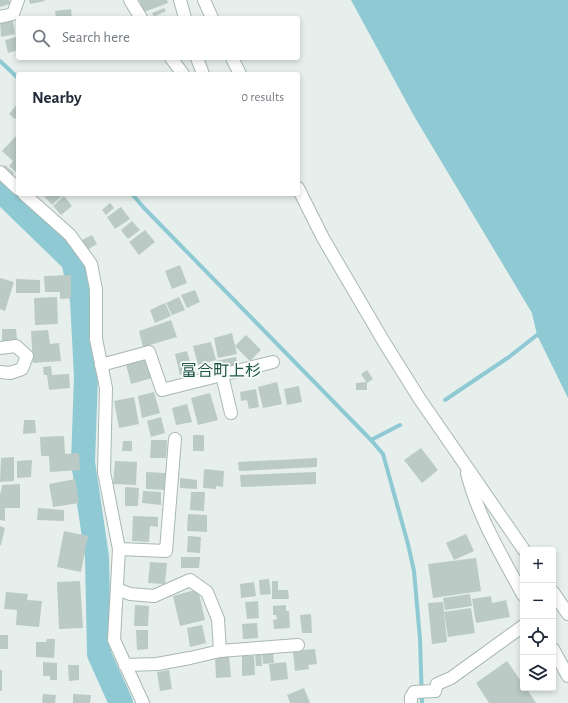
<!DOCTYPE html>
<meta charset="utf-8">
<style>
:root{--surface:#fff;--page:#f2f2f3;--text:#1f2937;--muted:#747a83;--line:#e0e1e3}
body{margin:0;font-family:"Alegreya Sans","Noto Sans JP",sans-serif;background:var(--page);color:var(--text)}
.controls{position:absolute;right:12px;bottom:12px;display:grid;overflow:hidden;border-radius:4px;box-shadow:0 2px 6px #0003}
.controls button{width:36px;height:36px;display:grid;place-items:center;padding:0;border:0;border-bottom:1px solid var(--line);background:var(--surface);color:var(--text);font:20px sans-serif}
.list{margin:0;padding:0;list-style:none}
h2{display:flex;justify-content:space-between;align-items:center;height:52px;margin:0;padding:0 16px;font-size:17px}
h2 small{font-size:13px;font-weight:400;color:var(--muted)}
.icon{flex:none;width:22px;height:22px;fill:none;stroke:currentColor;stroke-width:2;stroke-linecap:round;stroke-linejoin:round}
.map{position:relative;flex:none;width:568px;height:703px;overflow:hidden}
.search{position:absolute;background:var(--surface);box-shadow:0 2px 6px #0003;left:16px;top:16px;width:284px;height:44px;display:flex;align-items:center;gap:10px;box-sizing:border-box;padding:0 14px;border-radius:4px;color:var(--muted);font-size:15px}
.panel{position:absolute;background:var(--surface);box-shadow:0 2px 6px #0003;left:16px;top:72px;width:284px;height:124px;border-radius:4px}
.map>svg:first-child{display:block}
.water{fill:#8ec9d4}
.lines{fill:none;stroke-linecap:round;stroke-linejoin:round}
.stream{stroke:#8ec9d4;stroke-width:4}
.river{stroke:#8ec9d4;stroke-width:24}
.building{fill:#bbcac4}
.minor-casing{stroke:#a8b8b2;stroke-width:14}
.minor{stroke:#fff;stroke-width:12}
.labels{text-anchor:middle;stroke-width:3.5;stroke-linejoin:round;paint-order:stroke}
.quarter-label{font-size:16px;fill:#1f5548;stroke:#f7fbf9}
</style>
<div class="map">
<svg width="568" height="703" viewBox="0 0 568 703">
<rect width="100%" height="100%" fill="#e6efeb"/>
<polygon class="water" points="351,0 568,0 568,398 537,335 532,313 414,116"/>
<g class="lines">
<g class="stream">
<polyline points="0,61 18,78"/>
<polyline points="132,194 144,208 371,440 400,425"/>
<polyline points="445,400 509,357 537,335"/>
<polyline points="371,440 383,454 408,544 414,571 420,639 422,703"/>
</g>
<polyline class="river" points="0,190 73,261 82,300 86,377 83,462 97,557 99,654 121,703"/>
</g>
<g class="building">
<polygon points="0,0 9,0 10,4 0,7"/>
<polygon points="29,0 44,0 45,1 30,4"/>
<polygon points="139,0 167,0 168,3 144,12"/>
<polygon points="164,8 166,11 154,17 152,13"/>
<polygon points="71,9 72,18 56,18 55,11"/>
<polygon points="12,18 15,34 1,37 0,21"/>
<polygon points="16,37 18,50 8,53 5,40"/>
<polygon points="18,103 18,115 15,119 9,114"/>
<polygon points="16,136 18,138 18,170 16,172 9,166 13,161 2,151"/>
<polygon points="5,165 14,173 10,178 1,170"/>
<polygon points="46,194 64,194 52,205 44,196"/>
<polygon points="64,196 72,206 61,215 53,206"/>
<polygon points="110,203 114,208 106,215 102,210"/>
<polygon points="121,207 130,219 115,229 107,217"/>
<polygon points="132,221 140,230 128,239 121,230"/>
<polygon points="145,230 155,242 139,255 129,242"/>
<polygon points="92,235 97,244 87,250 82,240"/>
<polygon points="180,265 187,283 172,289 165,271"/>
<polygon points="71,275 71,298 60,299 60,292 45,292 44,276"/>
<polygon points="0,278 14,282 5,311 0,309"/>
<polygon points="16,279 40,280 40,293 16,293"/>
<polygon points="195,290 200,302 187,308 181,295"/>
<polygon points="57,297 58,324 35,325 34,298"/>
<polygon points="179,297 185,310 172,315 166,303"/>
<polygon points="165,303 171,316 155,323 150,310"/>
<polygon points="171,320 177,337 143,347 139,331"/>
<polygon points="2,329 16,329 17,340 2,341"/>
<polygon points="48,330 50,344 59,343 61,361 33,363 31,331"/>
<polygon points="232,333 237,354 218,358 214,338"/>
<polygon points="246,335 261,350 250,361 235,346"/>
<polygon points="211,342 216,360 198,365 193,346"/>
<polygon points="187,351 193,372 180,375 175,354"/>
<polygon points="236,357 238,366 217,371 215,361"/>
<polygon points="147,358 152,378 131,384 126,364"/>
<polygon points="51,366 52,375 69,374 70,388 49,390 47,375 44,375 43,367"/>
<polygon points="367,370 373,379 367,383 361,374"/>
<polygon points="277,382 282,404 263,408 258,387"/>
<polygon points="367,382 367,390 356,390 356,383"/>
<polygon points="299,386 302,402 287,405 284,389"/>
<polygon points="256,389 259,407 249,409 247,400 241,401 240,392"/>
<polygon points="154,392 160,413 142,418 138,396"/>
<polygon points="210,393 218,420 198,425 191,398"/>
<polygon points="134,397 139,424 119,428 114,401"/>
<polygon points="187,404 192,422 176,425 172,408"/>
<polygon points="161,417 165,433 151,437 147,421"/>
<polygon points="24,420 35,420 36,433 23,434"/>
<rect x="193" y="435" width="11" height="16"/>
<polygon points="64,436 65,454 79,453 80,470 50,472 49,456 41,456 40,437"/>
<polygon points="151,440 167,440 166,458 150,458"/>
<polygon points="123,441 132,441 132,451 122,451"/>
<polygon points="421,448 438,470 422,483 404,460"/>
<polygon points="14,457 14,481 0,482 1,458"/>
<polygon points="317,458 317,467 239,471 238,462"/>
<polygon points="32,460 31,477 17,478 17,461"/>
<polygon points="115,461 137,462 136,485 113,484"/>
<polygon points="204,469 224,471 223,487 216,486 216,489 203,488"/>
<polygon points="146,472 166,473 166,490 146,489"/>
<polygon points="316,472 316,484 241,487 240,475"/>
<polygon points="180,478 197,480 197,489 180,488"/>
<polygon points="75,479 79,503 53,507 49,484"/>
<polygon points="20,484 20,508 5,508 5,521 0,520 0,493 1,492 2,485"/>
<polygon points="125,487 139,488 138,506 125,506"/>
<polygon points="143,491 161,492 161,505 142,503"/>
<polygon points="191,492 205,492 204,511 190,510"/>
<polygon points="38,508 64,510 64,521 37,520"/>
<polygon points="188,514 207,515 207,532 187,531"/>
<polygon points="133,516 158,517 158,527 150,526 149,542 132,541"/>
<polygon points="0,526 5,528 1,545 0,545"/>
<polygon points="64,531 88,536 81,572 57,567"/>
<polygon points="466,534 474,551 454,560 446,543"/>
<polygon points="188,536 201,537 200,553 187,552"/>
<polygon points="181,557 200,557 199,568 181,568"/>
<polygon points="476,558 481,591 433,598 428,564"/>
<polygon points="150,562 167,563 165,584 148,583"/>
<polygon points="269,579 271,594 260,595 259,580"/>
<polygon points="80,581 83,628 59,629 57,582"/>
<polygon points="272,581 278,581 278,590 288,590 289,599 272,599"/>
<polygon points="254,582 256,596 241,598 240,584"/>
<polygon points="198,589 205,620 180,626 173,596"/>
<polygon points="6,592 28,594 27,600 42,601 39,627 16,625 17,610 4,609"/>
<polygon points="470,594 472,606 445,610 443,598"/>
<polygon points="491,596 492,603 506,600 510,617 476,623 472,599"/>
<polygon points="258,601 259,618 247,619 245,602"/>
<polygon points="443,602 447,642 432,644 428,603"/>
<polygon points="135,605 149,606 148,626 134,626"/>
<polygon points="286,605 286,611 289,611 290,628 274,629 273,620 277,619 276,615 273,615 273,606"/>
<polygon points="471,608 475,633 448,637 444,612"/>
<polygon points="311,614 312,633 302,633 300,615"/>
<polygon points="257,623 258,638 243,639 242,624"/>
<polygon points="202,625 206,643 190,647 187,628"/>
<polygon points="136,630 148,630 148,649 137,650"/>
<rect x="0" y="635" width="8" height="14"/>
<polygon points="47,639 55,639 54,658 36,657 36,642 46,642"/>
<polygon points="315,649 317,664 308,665 309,669 295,671 293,651"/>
<polygon points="255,652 261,652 262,666 256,666"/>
<polygon points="273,652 274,663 263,664 262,653"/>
<polygon points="229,656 231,677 216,678 215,657"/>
<polygon points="242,656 254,656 255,675 242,676"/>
<polygon points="507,661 523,684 523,688 526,688 536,703 489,703 476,683"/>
<polygon points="43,662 57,663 57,680 50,680 50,676 43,676"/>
<polygon points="286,662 288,679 271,681 269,664"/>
<polygon points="68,665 79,665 79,680 69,681"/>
<rect x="0" y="670" width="2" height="21"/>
<polygon points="169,670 172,689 160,691 157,672"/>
<polygon points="304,688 310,703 290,703 287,695"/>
<polygon points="43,694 56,695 55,703 42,703"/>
<polygon points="73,694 91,695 90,703 73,703"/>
</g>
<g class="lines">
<defs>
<g id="minor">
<polyline points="130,0 141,18"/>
<polyline points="180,0 185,18"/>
<polyline points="204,0 212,18"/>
<polyline points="0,17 13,14 18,0"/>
<polyline points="171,58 183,74"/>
<polyline points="197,58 203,74"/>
<polyline points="232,58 240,74"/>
<polyline points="0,172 18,189"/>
<polyline points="298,188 323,238 384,342 419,398 524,550"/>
<polyline points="24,194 70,235 91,264 96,289 96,339 106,388 104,472 119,549 114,640 143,703"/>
<polyline points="0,348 16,346 27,356 22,369 10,373 0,372"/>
<polyline points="101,365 149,352 162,390 273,362"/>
<polyline points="222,375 231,413"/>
<path d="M 467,473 C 478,517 502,556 523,595"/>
<polyline points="119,549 166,551 175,439"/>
<polyline points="117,589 130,594 154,596 190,580 207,592 218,619 220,651"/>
<polyline points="553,592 568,614"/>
<polyline points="553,649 568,676"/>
<polyline points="125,665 157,664 190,658 220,651 298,645"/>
<polyline points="411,703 411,697 414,692 435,691 437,684 451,678 523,626"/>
</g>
</defs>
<use href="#minor" class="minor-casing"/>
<use href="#minor" class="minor"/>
</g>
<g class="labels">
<g class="quarter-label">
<text x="221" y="376">富合町上杉</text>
</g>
</g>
</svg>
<div class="controls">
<button>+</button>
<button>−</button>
<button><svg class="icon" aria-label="locate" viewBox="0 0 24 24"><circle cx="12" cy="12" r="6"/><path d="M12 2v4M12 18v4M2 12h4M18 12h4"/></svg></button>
<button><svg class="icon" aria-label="layers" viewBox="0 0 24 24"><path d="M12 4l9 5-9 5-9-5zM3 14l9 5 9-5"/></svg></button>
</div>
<div class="search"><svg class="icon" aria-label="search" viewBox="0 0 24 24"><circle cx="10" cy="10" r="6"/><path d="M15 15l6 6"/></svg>Search here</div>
<section class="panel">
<h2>Nearby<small>0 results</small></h2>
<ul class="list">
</ul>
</section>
</div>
